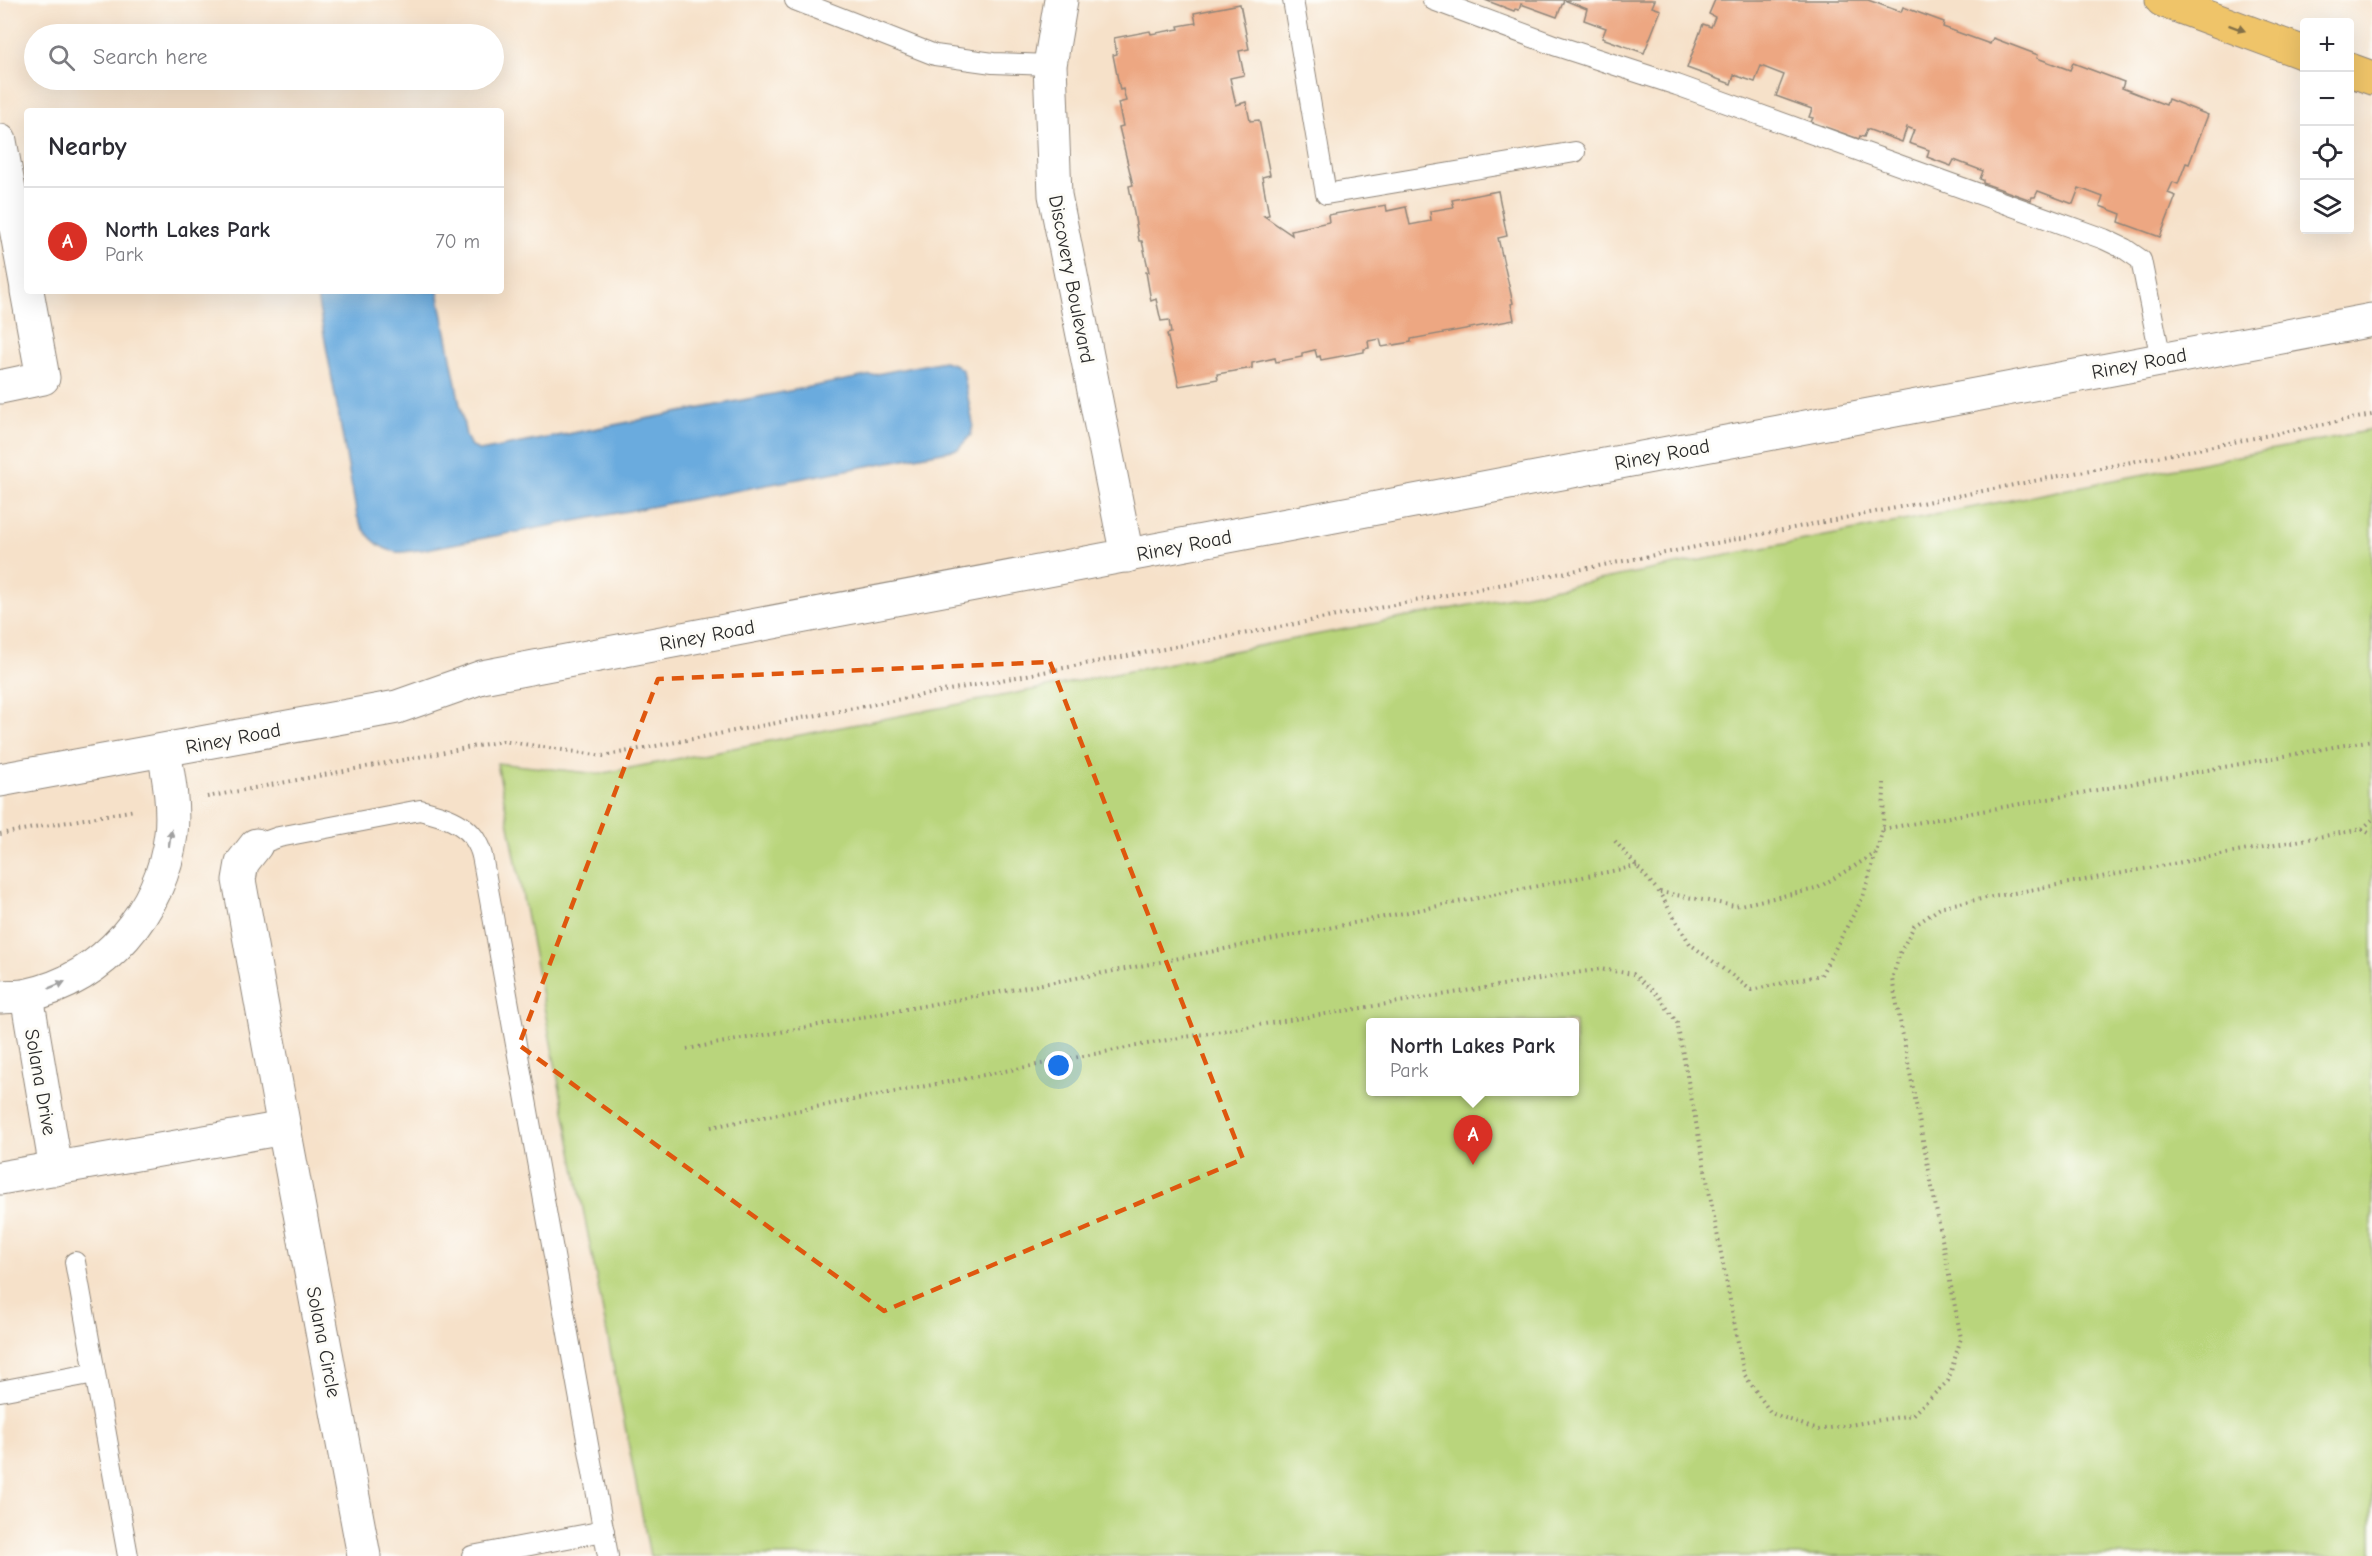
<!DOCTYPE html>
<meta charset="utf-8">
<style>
:root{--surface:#fff;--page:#f7f7f7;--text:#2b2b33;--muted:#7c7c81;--line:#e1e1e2;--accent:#d93025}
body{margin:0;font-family:"Comic Neue",sans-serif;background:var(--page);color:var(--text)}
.controls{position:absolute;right:18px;top:18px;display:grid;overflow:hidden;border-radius:6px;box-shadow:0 6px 24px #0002}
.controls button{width:54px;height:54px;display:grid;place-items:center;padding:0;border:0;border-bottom:2px solid var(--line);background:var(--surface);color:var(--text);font:30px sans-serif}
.you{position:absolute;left:1059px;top:1066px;width:21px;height:21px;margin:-15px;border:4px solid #fff;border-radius:50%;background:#1a73e8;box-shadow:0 0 0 9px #1a73e833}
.badge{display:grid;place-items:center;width:39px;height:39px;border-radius:50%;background:var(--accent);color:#fff;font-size:20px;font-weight:700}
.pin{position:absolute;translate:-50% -50px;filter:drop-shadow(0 2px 3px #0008)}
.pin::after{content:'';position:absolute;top:32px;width:21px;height:18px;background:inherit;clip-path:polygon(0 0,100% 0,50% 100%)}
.popup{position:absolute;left:1366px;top:1018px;width:213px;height:78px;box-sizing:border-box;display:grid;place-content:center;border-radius:6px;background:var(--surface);filter:drop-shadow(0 2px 4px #0005);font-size:20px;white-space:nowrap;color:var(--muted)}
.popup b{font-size:22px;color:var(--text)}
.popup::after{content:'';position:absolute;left:50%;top:100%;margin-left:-12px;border:12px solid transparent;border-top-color:var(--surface)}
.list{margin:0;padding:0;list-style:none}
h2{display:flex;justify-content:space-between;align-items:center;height:78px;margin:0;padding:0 24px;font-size:26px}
h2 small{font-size:20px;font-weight:400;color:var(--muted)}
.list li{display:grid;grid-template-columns:39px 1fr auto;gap:18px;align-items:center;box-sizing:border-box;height:108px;padding:0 24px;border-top:2px solid var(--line)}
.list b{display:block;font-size:22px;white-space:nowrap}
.list p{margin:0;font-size:20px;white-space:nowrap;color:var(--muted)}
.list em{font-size:20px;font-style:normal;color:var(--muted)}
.icon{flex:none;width:33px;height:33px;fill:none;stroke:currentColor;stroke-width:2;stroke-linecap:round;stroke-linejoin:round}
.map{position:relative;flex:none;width:2372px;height:1556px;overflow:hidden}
.search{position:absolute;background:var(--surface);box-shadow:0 6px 24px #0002;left:24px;top:24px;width:480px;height:66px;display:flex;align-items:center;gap:15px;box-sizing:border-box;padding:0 21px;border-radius:33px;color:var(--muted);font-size:22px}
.panel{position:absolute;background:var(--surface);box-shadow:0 6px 24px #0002;left:24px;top:108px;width:480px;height:186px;border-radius:6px}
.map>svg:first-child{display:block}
.green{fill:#b9d57b;stroke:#728053;stroke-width:1.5;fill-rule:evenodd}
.water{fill:#6babde;stroke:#4b6b84;stroke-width:1.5}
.building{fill:#eda782}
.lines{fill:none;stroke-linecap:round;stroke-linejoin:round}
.lane-casing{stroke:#90867a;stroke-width:22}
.street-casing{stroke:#90867a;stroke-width:35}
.primary-casing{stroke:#90867a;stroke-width:35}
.path{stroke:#90867a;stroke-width:4;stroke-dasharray:1.5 4.5;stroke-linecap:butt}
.lane{stroke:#fff;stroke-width:20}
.street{stroke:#fff;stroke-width:33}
.primary{stroke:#efc469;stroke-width:33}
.oneway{fill:#837047}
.oneway2{fill:#a0a0a0}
.marked{fill:none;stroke:#df570e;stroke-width:4.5;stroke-dasharray:12 8;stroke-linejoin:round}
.labels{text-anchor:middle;stroke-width:6;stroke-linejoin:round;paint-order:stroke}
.street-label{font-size:20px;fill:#2b2b2b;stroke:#fdfcf7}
</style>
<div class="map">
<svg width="2372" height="1556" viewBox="0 0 2372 1556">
<rect width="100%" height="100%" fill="#fdfcf7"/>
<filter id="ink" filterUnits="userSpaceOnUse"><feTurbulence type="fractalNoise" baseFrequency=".0167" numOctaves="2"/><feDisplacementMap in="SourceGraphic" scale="12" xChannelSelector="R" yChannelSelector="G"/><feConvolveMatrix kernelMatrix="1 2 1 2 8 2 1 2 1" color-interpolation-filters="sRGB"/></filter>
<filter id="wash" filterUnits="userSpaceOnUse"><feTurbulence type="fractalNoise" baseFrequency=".008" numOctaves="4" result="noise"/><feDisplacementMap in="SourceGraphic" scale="24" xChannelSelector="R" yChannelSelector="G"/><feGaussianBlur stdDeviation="1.35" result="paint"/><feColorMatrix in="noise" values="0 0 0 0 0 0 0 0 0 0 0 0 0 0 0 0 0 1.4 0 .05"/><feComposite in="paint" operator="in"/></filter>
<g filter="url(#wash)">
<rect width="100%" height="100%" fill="#f6e1c9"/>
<path class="green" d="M 2372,430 L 2372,1556 L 650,1556 L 497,763 L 599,774 ZM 1371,1022 L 1575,1022 L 1575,1092 L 1371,1092 Z"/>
<path class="water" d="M 316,291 L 438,291 L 466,436 L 471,446 L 480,451 L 944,361 L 956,365 L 963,371 L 973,424 L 971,435 L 958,449 L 421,550 C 414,550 405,553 397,552 C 378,550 363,532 357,516 Z"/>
<g id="blocks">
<g class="building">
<polygon points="1485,0 1564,0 1557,17 1521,4 1519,10 1515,9 1514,11"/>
<polygon points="1564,0 1655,0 1652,7 1661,10 1644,53 1602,38 1606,28 1584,20 1587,9"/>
<polygon points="1715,0 1868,0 1901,12 1903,7 1944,22 1943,27 1990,44 1993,38 2038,55 2037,58 2070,70 2073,63 2124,82 2122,88 2166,105 2168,99 2208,115 2189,164 2186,163 2178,184 2173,182 2168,193 2176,196 2160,237 2119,222 2121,214 2100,206 2103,197 2079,188 2073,204 2038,191 2035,197 2032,197 2031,200 1983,183 1983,180 1980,179 1983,171 1954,160 1951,166 1927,157 1929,150 1909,143 1914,130 1907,127 1902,142 1867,129 1864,137 1860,136 1859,139 1811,122 1813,118 1809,117 1812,109 1776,96 1784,75 1761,66 1755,82 1734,75 1731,84 1687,68 1703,24 1711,27 1715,17 1709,14"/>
<polygon points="1240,4 1249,49 1239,51 1244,75 1230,78 1236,105 1246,102 1250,121 1259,120 1270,175 1262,177 1269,215 1264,216 1292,235 1291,230 1329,222 1328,215 1386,205 1387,211 1406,207 1410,225 1431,221 1430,211 1454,207 1452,200 1498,191 1507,236 1498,238 1513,303 1511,304 1514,320 1411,339 1411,342 1382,347 1380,339 1368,341 1369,348 1364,349 1364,352 1321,360 1320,356 1317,357 1315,350 1302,353 1302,357 1276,362 1275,358 1252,363 1252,368 1217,374 1218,379 1179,386 1167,334 1171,333 1169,320 1161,321 1156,299 1151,301 1146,272 1149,272 1142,241 1139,241 1129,186 1133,185 1119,127 1123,126 1118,103 1126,101 1123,89 1120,90 1113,55 1117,54 1114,38 1150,31 1151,34 1179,29 1178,26 1196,23 1194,13"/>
</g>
</g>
</g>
<g filter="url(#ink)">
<use href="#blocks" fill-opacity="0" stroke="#90867a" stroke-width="1.5"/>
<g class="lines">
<defs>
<g id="lane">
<polyline points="795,0 935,55 993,63 1050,65"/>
<polyline points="1293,0 1326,194 1575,152"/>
<polyline points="1433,0 1554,45 1677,85 2104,239 2125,249 2141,260 2161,359"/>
<path d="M 256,845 L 279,837 L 420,810 C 440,815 467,822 477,843 C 480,848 482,855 483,861 L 608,1556"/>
<polyline points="75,1262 128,1556"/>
<polyline points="0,1391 95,1373"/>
<polyline points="472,1556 604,1531"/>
</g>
<g id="street">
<polyline points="1061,0 1050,65 1055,195 1127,556"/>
<polyline points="0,141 27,288"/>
<polyline points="0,387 43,378 27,291"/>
<polyline points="0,780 397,707 482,677 2372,320"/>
<polyline points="256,845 242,863 239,880 284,1128"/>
<polyline points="27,996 56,1169"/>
<path d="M 0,997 C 9,996 19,997 28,995 C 104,979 162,910 171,834 C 174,806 169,779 164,751"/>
<polyline points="0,1178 284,1128 364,1556"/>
</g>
<g id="primary">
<polyline points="2162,0 2304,53"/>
<polyline points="2350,70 2372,78"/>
</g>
</defs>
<use href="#lane" class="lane-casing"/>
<use href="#street" class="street-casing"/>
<use href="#primary" class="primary-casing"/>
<g class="path">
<polyline points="207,797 503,741 603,756 1588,568 2372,415"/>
<polyline points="1883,829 2372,740"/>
<polyline points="2362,829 2372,835"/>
<polyline points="0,834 135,810"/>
<polyline points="1615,841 1659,892 1690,944 1751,990 1821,975 1863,897 1883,829 1884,783"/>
<polyline points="1660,892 1735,906 1816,889 1876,853"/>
<polyline points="687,1049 1125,969 1637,866"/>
<polyline points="711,1127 1173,1039 1600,969 1633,974 1659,996 1677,1023 1744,1374 1771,1413 1818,1430 1912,1415 1948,1381 1961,1338 1892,979 1900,953 1914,926 1943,906 2362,829 2372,820"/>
</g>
<use href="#lane" class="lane"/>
<use href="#street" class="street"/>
<use href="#primary" class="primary"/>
</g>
<defs><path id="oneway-solid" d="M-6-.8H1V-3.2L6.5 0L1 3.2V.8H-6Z" transform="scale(1.5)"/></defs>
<use class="oneway" href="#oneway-solid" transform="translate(2237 28) rotate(20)"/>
<g class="oneway2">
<use href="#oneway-solid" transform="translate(170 838) rotate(-82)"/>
<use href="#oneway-solid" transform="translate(57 985) rotate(-22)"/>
</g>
</g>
<path class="marked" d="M 1050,662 L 1243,1159 L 884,1311 L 519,1045 L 658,679 Z"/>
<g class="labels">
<g class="street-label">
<text transform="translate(1072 279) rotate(79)" y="7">Discovery Boulevard</text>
<text transform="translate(2139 363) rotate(-11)" y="7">Riney Road</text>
<text transform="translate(1662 454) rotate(-11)" y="7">Riney Road</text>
<text transform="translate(1184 545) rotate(-11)" y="7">Riney Road</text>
<text transform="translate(707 635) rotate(-11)" y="7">Riney Road</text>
<text transform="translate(233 738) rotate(-11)" y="7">Riney Road</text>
<text transform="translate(41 1082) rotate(80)" y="7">Solana Drive</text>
<text transform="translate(324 1342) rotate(79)" y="7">Solana Circle</text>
</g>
</g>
</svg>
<div class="controls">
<button>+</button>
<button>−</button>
<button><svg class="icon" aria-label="locate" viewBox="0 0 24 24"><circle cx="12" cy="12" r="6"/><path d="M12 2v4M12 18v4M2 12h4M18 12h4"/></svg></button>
<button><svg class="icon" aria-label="layers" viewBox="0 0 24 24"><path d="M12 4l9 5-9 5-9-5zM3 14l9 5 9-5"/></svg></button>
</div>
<div class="you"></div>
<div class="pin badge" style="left:1473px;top:1165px">A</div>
<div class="popup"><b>North Lakes Park</b>Park</div>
<div class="search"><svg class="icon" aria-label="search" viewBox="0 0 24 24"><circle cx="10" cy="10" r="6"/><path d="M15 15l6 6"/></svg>Search here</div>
<section class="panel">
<h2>Nearby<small></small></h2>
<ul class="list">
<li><span class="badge">A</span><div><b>North Lakes Park</b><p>Park</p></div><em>70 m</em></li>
</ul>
</section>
</div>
